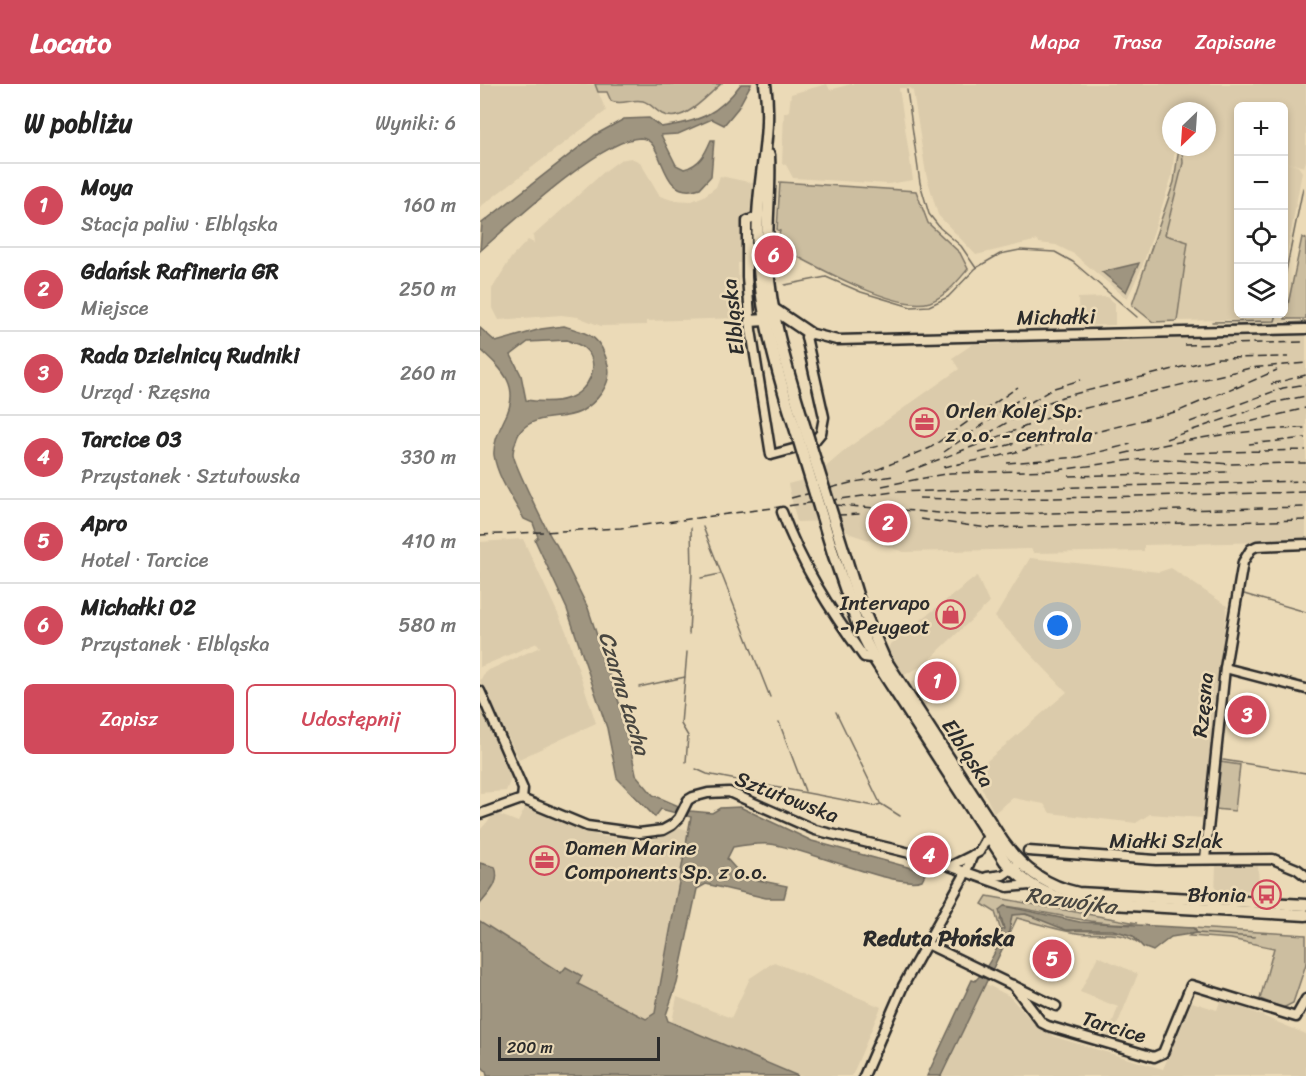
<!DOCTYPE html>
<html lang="pl">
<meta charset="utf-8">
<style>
:root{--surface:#fff;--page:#f6f6f6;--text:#222;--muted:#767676;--line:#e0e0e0;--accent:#d1495b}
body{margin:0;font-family:Sriracha,sans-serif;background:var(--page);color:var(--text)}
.controls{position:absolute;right:18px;top:18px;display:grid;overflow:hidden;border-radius:9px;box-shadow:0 3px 9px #0003}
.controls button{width:54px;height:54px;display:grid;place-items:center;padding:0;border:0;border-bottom:2px solid var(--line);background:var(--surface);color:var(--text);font:30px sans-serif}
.compass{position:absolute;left:682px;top:18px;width:54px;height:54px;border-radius:50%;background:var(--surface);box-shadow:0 3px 9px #0003;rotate:205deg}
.scale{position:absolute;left:18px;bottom:15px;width:162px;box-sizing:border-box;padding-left:6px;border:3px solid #2b2b2b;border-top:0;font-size:16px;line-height:21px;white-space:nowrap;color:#2b2b2b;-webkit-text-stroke:4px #ebdab7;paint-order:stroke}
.you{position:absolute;left:578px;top:542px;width:21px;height:21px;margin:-15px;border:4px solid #fff;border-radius:50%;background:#1a73e8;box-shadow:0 0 0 9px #1a73e833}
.badge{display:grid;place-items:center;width:39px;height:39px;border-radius:50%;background:var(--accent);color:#fff;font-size:20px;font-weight:700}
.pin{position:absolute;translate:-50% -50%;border:3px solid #fff;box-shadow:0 2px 6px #0006}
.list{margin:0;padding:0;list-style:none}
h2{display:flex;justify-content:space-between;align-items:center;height:78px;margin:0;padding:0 24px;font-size:26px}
h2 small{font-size:20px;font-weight:400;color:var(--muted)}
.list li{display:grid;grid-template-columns:39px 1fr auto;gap:18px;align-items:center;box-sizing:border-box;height:84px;padding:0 24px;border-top:2px solid var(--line)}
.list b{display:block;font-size:22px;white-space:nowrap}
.list p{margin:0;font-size:20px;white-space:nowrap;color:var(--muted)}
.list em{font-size:20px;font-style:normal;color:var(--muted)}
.actions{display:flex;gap:12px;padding:18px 24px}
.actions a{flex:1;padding:14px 0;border:2px solid var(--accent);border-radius:9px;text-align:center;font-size:21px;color:var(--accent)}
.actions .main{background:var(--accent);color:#fff}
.icon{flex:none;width:33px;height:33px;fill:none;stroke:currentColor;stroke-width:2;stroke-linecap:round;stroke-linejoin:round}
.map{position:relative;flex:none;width:826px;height:992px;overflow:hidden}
header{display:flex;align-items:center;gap:36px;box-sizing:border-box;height:84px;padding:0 30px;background:var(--accent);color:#fff}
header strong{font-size:28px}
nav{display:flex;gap:33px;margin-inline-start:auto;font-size:21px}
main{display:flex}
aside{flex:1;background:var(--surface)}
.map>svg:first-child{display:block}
.built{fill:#dbcbab}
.green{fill:#ccbea0;stroke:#7c7466;stroke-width:1.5}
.water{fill:#9f9580;stroke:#716b5e;stroke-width:1.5;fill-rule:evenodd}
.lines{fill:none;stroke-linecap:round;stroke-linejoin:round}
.stream{stroke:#716b5e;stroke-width:1.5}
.minor-casing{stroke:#2b2b2b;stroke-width:13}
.major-casing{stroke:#2b2b2b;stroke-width:15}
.minor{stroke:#ebdab7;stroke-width:8}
.major{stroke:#ebdab7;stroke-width:10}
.rail{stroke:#2b2b2b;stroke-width:1.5;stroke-dasharray:9 4.5;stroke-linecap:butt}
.major-bridge-casing{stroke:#2b2b2b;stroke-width:15;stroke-linecap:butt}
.major-bridge{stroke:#ebdab7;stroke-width:10}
.labels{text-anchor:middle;stroke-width:5;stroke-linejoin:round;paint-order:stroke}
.street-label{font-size:21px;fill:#2b2b2b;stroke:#ebdab7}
.poi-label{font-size:21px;fill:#2b2b2b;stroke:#ebdab7;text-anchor:start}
.water-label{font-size:22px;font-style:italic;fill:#484640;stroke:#ebdab7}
.neighbourhood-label{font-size:22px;font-weight:bold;fill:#2b2b2b;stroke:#ebdab7}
</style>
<header>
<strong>Locato</strong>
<nav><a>Mapa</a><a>Trasa</a><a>Zapisane</a></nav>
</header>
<main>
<aside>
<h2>W pobliżu<small>Wyniki: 6</small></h2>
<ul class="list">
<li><span class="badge">1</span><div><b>Moya</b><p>Stacja paliw · Elbląska</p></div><em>160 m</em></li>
<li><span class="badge">2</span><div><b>Gdańsk Rafineria GR</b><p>Miejsce</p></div><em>250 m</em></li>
<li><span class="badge">3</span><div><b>Rada Dzielnicy Rudniki</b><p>Urząd · Rzęsna</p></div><em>260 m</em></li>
<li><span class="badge">4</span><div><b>Tarcice 03</b><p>Przystanek · Sztutowska</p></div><em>330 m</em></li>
<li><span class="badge">5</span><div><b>Apro</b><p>Hotel · Tarcice</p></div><em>410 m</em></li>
<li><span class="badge">6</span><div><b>Michałki 02</b><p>Przystanek · Elbląska</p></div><em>580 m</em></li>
</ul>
<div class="actions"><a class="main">Zapisz</a><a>Udostępnij</a></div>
</aside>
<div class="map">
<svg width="826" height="992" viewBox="0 0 826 992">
<rect width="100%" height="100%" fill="#ebdab7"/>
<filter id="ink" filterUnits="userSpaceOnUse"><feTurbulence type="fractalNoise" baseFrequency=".0167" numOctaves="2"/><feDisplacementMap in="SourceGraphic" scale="12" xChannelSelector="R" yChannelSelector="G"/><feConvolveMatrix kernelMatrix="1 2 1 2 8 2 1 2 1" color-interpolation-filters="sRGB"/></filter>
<g filter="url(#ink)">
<g class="built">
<polygon points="0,0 115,0 126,27 0,123"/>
<polygon points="347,0 350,6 371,0 826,0 826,77 824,83 805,78 818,82 822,88 804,186 804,22 758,22 758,230 795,230 794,235 697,237 708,159 685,151 703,79 702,63 727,63 727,27 691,27 691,63 695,63 692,92 662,183 647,215 594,170 576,161 559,159 558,156 496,171 458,131 446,90 433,7 430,4 419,4 433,96 408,100 313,94 306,81 302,80 304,29 309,27 311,10"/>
<polygon points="151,74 160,78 180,112 192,116 212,117 224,112 236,103 240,92 273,99 270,131 263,131 262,179 258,179 260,234 167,237 167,241 121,242 98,233 81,231 19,236 12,222 12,205 31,174 48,156 54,159 53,152 125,87 140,76"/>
<polygon points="627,213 635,219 635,241 599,242 598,214"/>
<polygon points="826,249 826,457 664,461 664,467 554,469 551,465 424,468 371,450 348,437 317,438 308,400 334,393 369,363 479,285 472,274 493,260 520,260 520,257 639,254 641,257 648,257 649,254"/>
<polygon points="43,455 86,547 116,639 39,675 0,597 3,591 9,586 60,563 57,559 0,583 0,458"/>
<polygon points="550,474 679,488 691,484 747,522 722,734 670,730 656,739 570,729 564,720 533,714 514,729 494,688 587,608 515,533"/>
<polygon points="497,492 509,519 450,575 452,578 443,586 440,583 424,591 419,587 407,568 410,560"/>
<polygon points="458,579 467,592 471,590 475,596 443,623 430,603 432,598"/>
<polygon points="0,623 32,692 26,707 0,709"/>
<polygon points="45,724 120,752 168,758 200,744 209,746 175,929 166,935 98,900 102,892 86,883 81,889 0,837 0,820 16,800 18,792 17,784 0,779 0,746 15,729 38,738"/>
<polygon points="778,780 779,805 762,807 761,811 735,810 736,781"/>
<polygon points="618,872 658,890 631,956 627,954 638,923 600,908"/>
<polygon points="294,878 401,923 372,992 320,992 210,948 192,938 197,913 251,934 270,894"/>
<polygon points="506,900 529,912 550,935 575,953 683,985 712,918 737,926 740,917 728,912 732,911 826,950 826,992 462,992"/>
</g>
<g class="green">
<path d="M 115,0 L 241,0 C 226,12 204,41 182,30 C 175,26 170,19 163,17 C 151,14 143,22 131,17 L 127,8 L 118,8 Z"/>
<polygon points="699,63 702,63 703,79 685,151 708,158 697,237 673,238 652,221 694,98"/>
<path d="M 300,98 L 436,107 L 448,139 L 480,169 L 488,185 C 477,198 466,212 450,218 C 416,229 328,178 296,161 L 300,147 L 297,146 Z"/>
<polygon points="822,153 826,155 826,235 805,235"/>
<polygon points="740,678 760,681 755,727 735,725"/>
<path d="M 507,812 L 657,839 C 611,842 570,828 525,822 L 520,836 L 524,845 L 521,847 L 515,828 L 502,820 Z"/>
<path d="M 541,829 L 572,838 L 586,846 L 641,848 L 653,852 L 660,860 C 640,845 620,852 597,849 C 577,846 557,839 537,834 L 528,853 L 531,831 Z"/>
<polygon points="713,844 826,851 826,880 813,919 803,924 780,915 794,864 751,855 709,852 716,847"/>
</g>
<g class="water">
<path d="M 261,0 L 271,0 L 258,24 L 244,41 L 232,35 L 198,50 L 181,51 L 196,81 L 204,85 C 220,81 225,70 231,56 L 234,56 L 231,92 L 220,104 C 177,119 187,54 160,54 C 121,55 31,140 0,167 L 2,139 L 115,51 L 144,35 L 169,34 L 181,43 C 218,38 238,31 261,0 Z"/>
<polygon points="659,179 646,208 622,188"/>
<path d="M 84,242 C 110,250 121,252 128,281 C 133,300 116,319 100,328 C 82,337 54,329 40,348 C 37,352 33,365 33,370 C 34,379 69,454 76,460 L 108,524 L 145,637 L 156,691 L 173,711 L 210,727 L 232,729 L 240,724 L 260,723 L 332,757 L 446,788 L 442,796 C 419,806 322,763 290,760 C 278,759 265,761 253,763 L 247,775 L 263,793 L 307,802 L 304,814 L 286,814 L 226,800 L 217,805 L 197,899 L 186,931 L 188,937 L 318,992 L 7,992 L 6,987 L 0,981 L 0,837 L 81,889 L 86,883 L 102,892 L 98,900 L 166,935 L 175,929 L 211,733 L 181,725 L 175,733 L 137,694 L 127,644 L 87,525 L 55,456 L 58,453 L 53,439 L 44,435 C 34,417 17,393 14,371 C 13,359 19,346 24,336 C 42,303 23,286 0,265 L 0,244 L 16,258 L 61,245 ZM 87,256 C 92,259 100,260 104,264 C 123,280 108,307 89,314 C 76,319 60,318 46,316 L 41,291 L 31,271 L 48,258 Z"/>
<path d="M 0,779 L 15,783 C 21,798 10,808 0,820 Z"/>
<path d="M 524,822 L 600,838 L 713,844 L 717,849 L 691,853 L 673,867 L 663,863 L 653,852 L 633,846 L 586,846 L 546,830 L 532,831 L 528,853 L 461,992 L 447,992 L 492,896 L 495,897 C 505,887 523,859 521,847 L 524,845 L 519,826 Z"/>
</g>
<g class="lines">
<g class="stream">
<polyline points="496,184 520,170 540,166 575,168 593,178 657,233"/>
<polyline points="804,197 823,104"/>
<polyline points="305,201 346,193 381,208 431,223 449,222 468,213 496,184 481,162 460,144 449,130 440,99 427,6"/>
<polyline points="732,238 795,237 797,230"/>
<polyline points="807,239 826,238"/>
<polyline points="223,443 290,613"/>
<polyline points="221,494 240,490"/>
<polyline points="764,510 826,528"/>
<polyline points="209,550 212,488 211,444"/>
<polyline points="159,603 205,593"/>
<polyline points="805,604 826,610"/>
<polyline points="356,628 400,719"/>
<polyline points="299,638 325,707"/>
<polyline points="743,676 826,689"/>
<polyline points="206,678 208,652 201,640 207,568"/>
<path d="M 216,685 L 227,690 C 283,702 338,710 394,722 L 401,720 L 420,732"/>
<polyline points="717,849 775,853"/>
</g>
<defs>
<g id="minor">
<polyline points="277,133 267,137 267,193 271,246 291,371 332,360 341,349 344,333 326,253 329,249 357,256 826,245"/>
<path d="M 302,428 C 322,482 350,526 384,573 L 399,575"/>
<polyline points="745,584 826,605"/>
<polyline points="0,607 43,705 42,715"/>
<polyline points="0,730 42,715 107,742 159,749 183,746 192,741 199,734 208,716 213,713 228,709 249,708 335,746 438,771 528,803 550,801"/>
<polyline points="548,767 676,776 793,775 817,785 826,792"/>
<polyline points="725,775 745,584 763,478 771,465 777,462 826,460"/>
<polyline points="471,782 499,768 508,752"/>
<polyline points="507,793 523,791 536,782"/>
<polyline points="445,859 576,922"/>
<polyline points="533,901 562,939 568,942 674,973 683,969 711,901 816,933 826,915"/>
<polyline points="384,992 423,902 483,794 493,771"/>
</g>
<g id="major">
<path d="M 285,0 C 292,45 280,87 278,132 C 274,207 293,276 316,347"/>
<path d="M 289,71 C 291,108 285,145 288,182 C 291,238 309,290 325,344"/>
<polyline points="292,224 329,249"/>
<polyline points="270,237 285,236"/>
<path d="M 363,465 L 378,514 L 404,574 L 523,758 C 542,785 566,802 598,809 L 826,821"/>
<path d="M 353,469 L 378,542 L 395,576 L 525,777 C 545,800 566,812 596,818 L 826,831"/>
</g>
</defs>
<use href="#minor" class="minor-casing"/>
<use href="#major" class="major-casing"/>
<use href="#minor" class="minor"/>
<use href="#major" class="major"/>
<g class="rail">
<polyline points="705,261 826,258"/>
<polyline points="791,300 826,291"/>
<polyline points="756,304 797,286"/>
<polyline points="551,318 574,304 601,296"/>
<polyline points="710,338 803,304 826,300"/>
<polyline points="745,344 826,324"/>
<polyline points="507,350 549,326 582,313 738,274 808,273"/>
<polyline points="686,355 792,319 826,312"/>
<polyline points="769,360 826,354"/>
<polyline points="464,368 544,312"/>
<polyline points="499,369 580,347"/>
<polyline points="703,369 826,366"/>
<path d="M 642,370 C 701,356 765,345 826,344"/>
<polyline points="527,379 599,373 651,360"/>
<polyline points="463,383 520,372 699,327 762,300"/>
<polyline points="426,388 573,332 770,284 826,279"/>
<polyline points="384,391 450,364 538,303"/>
<polyline points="589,392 751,388"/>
<polyline points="402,402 470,389 578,386 652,376 683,375 750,380 826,379"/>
<polyline points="311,414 374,398 413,392"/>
<polyline points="439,414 491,416 826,408"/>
<polyline points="356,421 486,431 826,423"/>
<polyline points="357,431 382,430"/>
<polyline points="440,435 509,444 826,436"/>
<polyline points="0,451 141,444 413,408 826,397"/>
</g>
<defs>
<g id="major-bridge">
<polyline points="325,344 363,465"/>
<polyline points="316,347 353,469"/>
</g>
</defs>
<use href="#major-bridge" class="major-bridge-casing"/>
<use href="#major-bridge" class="major-bridge"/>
</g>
</g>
<defs>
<symbol id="office-ring" viewBox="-11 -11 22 22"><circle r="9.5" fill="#ebdab7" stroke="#d1495b" stroke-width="1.5"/><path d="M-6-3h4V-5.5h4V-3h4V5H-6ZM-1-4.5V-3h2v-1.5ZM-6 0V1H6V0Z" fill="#d1495b"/></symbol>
<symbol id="shop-ring" viewBox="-11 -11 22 22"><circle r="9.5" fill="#ebdab7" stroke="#d1495b" stroke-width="1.5"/><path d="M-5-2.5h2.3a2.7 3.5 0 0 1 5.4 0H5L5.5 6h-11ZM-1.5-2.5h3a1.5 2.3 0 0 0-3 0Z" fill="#d1495b"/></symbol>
<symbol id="bus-ring" viewBox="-11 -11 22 22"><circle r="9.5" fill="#ebdab7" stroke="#d1495b" stroke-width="1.5"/><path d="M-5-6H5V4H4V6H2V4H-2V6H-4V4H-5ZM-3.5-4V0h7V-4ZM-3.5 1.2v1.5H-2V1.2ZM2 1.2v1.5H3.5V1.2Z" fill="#d1495b"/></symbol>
</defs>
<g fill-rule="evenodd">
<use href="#office-ring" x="428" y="322" width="33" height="33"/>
<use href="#shop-ring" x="454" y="514" width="33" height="33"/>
<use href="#office-ring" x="48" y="760" width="33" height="33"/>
<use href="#bus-ring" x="770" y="794" width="33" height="33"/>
</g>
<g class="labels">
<g class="street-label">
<text transform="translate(253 233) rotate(-96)" y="7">Elbląska</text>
<text transform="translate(576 233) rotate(-1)" y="7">Michałki</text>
<text transform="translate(723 621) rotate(-84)" y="7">Rzęsna</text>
<text transform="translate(488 669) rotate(57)" y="7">Elbląska</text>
<text transform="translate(307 713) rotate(21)" y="7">Sztutowska</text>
<text x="686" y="764">Miałki Szlak</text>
<text transform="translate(634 943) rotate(17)" y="7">Tarcice</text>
</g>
<g class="poi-label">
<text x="466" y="334">Orlen Kolej Sp.<tspan x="466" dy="24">z o.o. - centrala</tspan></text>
<text x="450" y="526" text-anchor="end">Intervapo<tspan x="450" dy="24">- Peugeot</tspan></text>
<text x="85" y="771">Damen Marine<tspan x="85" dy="24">Components Sp. z o.o.</tspan></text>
<text x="766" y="818" text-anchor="end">Błonia</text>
</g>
<g class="water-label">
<text transform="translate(145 609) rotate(73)" y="8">Czarna Łacha</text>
<text transform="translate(591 816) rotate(8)" y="8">Rozwójka</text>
</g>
<g class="neighbourhood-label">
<text x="459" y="862">Reduta Płońska</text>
</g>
</g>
</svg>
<div class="controls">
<button>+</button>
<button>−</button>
<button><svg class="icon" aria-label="locate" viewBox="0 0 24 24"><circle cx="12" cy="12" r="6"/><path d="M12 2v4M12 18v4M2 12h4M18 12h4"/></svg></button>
<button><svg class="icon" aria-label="layers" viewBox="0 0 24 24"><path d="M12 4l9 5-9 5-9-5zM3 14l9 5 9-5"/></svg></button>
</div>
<svg class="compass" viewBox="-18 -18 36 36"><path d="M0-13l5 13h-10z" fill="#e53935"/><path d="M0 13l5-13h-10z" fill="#767676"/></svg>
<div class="scale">200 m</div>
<div class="you"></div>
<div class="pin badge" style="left:457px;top:597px">1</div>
<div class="pin badge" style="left:408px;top:439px">2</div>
<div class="pin badge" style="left:767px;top:631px">3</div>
<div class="pin badge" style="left:449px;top:771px">4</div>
<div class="pin badge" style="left:572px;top:875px">5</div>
<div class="pin badge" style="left:294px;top:171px">6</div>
</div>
</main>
